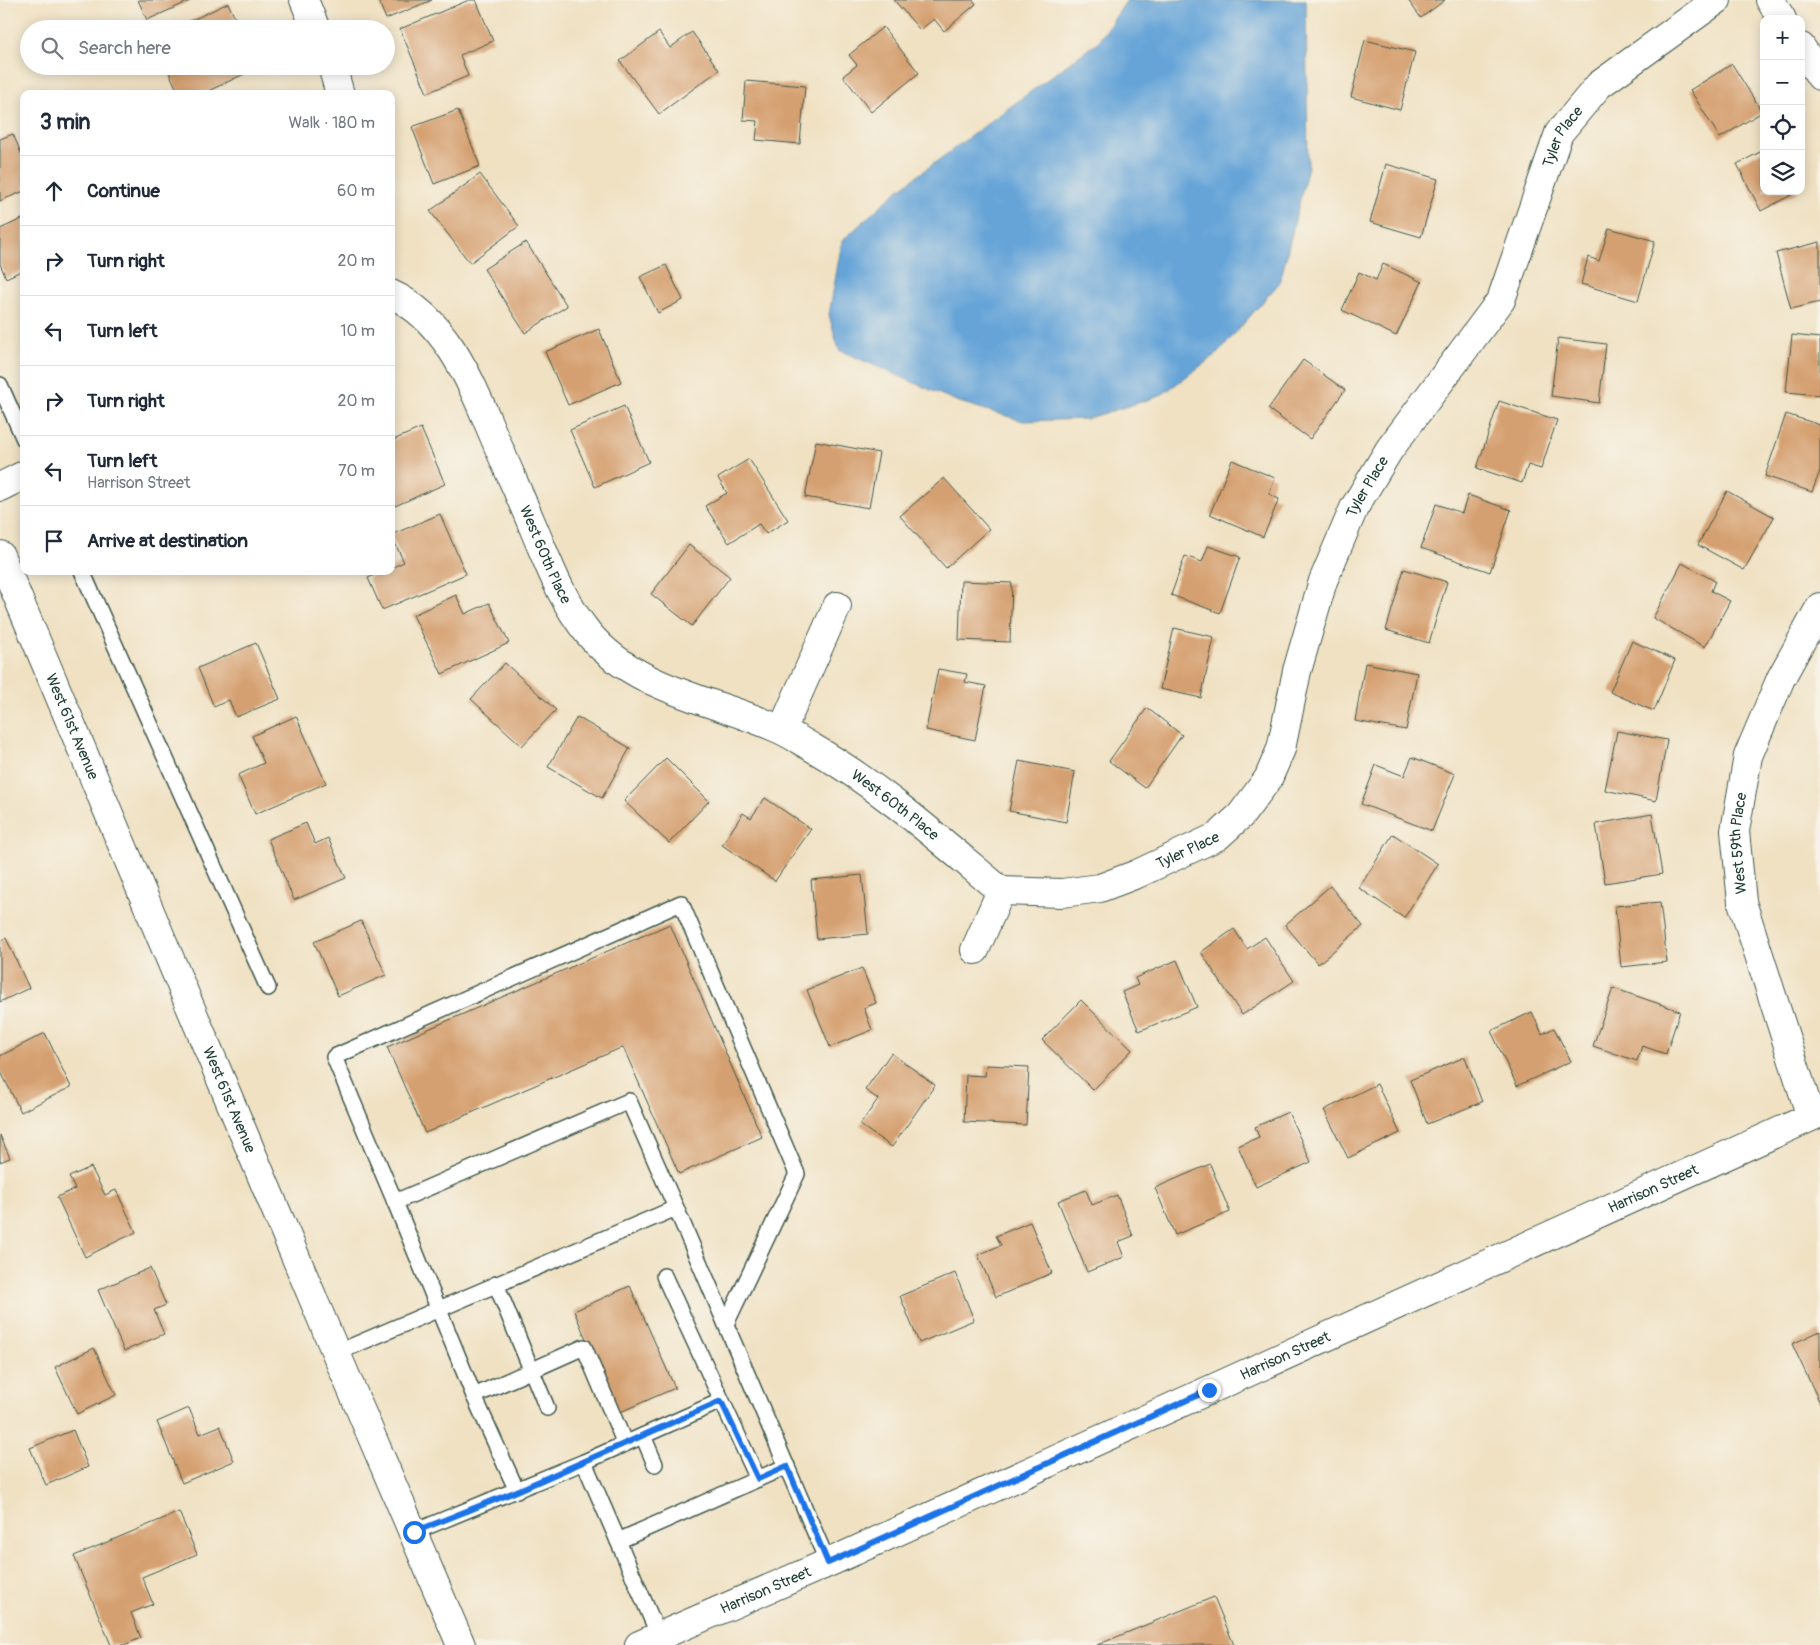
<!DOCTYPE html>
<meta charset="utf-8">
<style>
:root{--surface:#fff;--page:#f2f2f3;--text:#1f2937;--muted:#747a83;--line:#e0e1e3}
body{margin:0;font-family:Pangolin,sans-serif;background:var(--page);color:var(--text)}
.controls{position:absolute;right:15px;top:15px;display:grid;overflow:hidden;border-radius:10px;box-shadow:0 2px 12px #0003}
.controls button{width:45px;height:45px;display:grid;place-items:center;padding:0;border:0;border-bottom:1px solid var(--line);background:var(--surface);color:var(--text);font:25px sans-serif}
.stop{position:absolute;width:15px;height:15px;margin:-11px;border:4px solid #1a73e8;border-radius:50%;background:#fff}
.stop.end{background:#1a73e8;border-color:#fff;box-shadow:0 1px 5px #0008}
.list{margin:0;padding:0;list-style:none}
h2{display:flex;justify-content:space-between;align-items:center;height:65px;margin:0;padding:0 20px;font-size:21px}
h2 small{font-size:16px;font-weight:400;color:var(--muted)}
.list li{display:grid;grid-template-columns:32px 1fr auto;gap:15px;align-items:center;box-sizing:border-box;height:70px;padding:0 20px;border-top:1px solid var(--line)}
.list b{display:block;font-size:19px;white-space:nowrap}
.list p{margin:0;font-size:16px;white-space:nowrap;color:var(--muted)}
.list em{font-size:16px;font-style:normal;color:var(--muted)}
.icon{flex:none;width:28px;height:28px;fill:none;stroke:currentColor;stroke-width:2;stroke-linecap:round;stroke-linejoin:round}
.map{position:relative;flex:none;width:1820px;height:1645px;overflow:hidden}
.search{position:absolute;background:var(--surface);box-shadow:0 2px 12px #0003;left:20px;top:20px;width:375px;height:55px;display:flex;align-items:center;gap:12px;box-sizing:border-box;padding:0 18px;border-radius:28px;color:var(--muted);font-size:19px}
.panel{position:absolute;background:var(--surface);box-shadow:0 2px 12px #0003;left:20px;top:90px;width:375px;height:485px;border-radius:10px}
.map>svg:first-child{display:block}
.water{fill:#66a4d8;stroke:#427086}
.building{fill:#d5a071}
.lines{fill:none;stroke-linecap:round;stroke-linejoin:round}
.service-casing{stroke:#3e5649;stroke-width:18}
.minor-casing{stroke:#3e5649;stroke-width:30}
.tertiary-casing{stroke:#3e5649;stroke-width:30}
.secondary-casing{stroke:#3e5649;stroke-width:30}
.service{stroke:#fff;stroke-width:15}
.minor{stroke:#fff;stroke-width:28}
.tertiary{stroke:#fff;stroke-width:28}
.secondary{stroke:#fff;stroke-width:28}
.route{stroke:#1a73e8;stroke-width:6}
.labels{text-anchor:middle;stroke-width:4.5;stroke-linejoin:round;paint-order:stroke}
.street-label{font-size:15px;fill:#1f3d34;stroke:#f7f3e8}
</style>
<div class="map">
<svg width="1820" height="1645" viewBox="0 0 1820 1645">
<rect width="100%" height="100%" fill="#f7f3e8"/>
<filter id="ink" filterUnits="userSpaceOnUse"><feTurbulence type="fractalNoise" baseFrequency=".02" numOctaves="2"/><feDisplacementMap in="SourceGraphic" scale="10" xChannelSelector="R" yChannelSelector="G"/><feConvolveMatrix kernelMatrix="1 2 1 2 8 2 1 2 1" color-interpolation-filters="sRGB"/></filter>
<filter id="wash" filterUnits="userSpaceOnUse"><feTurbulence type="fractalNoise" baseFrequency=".0096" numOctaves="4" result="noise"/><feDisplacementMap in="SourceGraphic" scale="20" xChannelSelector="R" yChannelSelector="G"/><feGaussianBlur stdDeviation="1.12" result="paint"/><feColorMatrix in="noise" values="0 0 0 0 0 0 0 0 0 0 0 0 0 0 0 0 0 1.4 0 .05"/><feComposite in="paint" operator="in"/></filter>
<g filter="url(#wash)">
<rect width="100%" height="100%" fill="#f0e1c3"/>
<polygon class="water" points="1127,0 1306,0 1308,167 1280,282 1217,354 1160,396 1086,419 1023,421 956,401 839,350 829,315 842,241 898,190 1099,41"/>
<g id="blocks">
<g class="building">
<polygon points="138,0 192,0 147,20"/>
<polygon points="378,0 432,0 386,19"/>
<polygon points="469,0 476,0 493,41 460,55 468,76 427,93 400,29"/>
<polygon points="894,0 973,0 976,4 944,31 934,19 920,30"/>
<polygon points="1408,0 1445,0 1421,18"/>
<polygon points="228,3 240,29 187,29 184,24"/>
<polygon points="883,27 919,73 871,112 843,76 857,65 849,55"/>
<polygon points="659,32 670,48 692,32 719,70 659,114 620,61"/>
<polygon points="1365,40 1415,52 1400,110 1351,97"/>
<polygon points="1732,64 1762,112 1720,138 1690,90"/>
<polygon points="166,66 261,66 202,94 179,94"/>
<polygon points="746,81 805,86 800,144 756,140 758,121 743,120"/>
<polygon points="458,110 480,166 434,184 412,127"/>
<polygon points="13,134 24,160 24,191 0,201 0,139"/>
<polygon points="1764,150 1764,191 1799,191 1761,211 1737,164"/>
<polygon points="1386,164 1438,179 1421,237 1370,222"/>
<polygon points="480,174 519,226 470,263 430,211"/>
<polygon points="24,218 24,276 21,271 6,278 0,264 0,229"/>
<polygon points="1609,228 1655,241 1638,301 1581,284 1588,257 1599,261"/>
<polygon points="526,242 567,306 525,333 484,269"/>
<polygon points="1820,242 1820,302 1791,309 1776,253"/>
<polygon points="1383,264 1422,282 1396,336 1342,310 1359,272 1376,280"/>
<polygon points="666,265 683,300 658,313 640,277"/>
<polygon points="599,329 621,382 568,405 545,352"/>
<polygon points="1792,335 1820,338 1820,395 1786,392"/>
<polygon points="1558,338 1606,344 1599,403 1551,396"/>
<polygon points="1303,360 1345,390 1310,439 1268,409"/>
<polygon points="1499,401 1557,420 1541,469 1528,465 1522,483 1477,468"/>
<polygon points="624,406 649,462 595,487 570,430"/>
<polygon points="1786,414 1820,425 1820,471 1812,492 1765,476"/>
<polygon points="421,428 445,484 395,506 391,498 391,441"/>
<polygon points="816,441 879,453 869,508 805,497"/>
<polygon points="749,459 788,520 766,534 759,524 729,543 705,506 727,493 718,478"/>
<polygon points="1232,460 1275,478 1269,494 1279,499 1263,537 1210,514"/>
<polygon points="944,478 989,529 946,568 900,516"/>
<polygon points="1727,491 1774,517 1744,570 1698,545"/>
<polygon points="1468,495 1511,510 1490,572 1421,548 1436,504 1462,513"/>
<polygon points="440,514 466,574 382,610 368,578 383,571 391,571 391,568 404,562 391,535"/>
<polygon points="689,545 730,577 692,626 651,594"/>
<polygon points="1208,546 1240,557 1220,613 1171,595 1185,556 1202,562"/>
<polygon points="1682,563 1715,581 1711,591 1730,601 1705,647 1653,618"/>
<polygon points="1404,569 1447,582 1429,643 1386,630"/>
<polygon points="961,581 1012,583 1010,642 959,640"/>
<polygon points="456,595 465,614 489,603 509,643 442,674 413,615"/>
<polygon points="1174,628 1214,637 1201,698 1160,689"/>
<polygon points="1632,641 1675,660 1654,711 1610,692"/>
<polygon points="256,643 280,699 236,717 229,700 214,707 198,668"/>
<polygon points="505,663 556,710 522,746 471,699"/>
<polygon points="1365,663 1417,673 1406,730 1355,721"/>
<polygon points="938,669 967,674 965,682 986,686 975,740 926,730"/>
<polygon points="1147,708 1182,735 1145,788 1109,761"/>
<polygon points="296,716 326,783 255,814 238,775 264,763 252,736"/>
<polygon points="577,717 630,748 602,798 548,767"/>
<polygon points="1617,731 1667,740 1656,801 1605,790"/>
<polygon points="1412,757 1455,774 1432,831 1361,804 1376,765 1404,776"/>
<polygon points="666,758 709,801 669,843 624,801"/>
<polygon points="1019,761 1075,772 1066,822 1009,811"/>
<polygon points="765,798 811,829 775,881 722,845 743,813 751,818"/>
<polygon points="1652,814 1662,874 1605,883 1596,824"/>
<polygon points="306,823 315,844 328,838 346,878 294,900 268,839"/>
<polygon points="1393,834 1438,864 1404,918 1359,888"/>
<polygon points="862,875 868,934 817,939 811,880"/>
<polygon points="1330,886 1363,926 1318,964 1285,925"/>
<polygon points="1660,902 1667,962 1621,967 1615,906"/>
<polygon points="361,921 386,975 338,996 314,942"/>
<polygon points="670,924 762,1137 679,1174 623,1047 425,1133 387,1047"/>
<polygon points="1234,929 1247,949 1265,937 1294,981 1242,1015 1201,952"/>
<polygon points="6,938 29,988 0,1002 0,941"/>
<polygon points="1177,960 1197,1007 1139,1031 1122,992 1138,985 1135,978"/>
<polygon points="862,968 876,1003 864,1008 872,1030 830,1047 807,990"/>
<polygon points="1613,988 1680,1011 1666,1054 1642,1046 1637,1061 1593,1046"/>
<polygon points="1081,1000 1132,1050 1093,1090 1042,1040"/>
<polygon points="1532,1012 1542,1034 1554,1028 1571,1061 1517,1086 1491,1031"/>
<polygon points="45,1033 71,1087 21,1112 0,1070 0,1056"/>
<polygon points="891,1053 935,1085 892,1147 860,1125 878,1099 865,1090"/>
<polygon points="1465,1057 1482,1102 1427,1124 1410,1080"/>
<polygon points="986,1065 1029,1067 1026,1125 964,1122 966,1075 985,1076"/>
<polygon points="1377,1084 1400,1133 1348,1158 1324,1110"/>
<polygon points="1288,1112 1311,1162 1256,1187 1238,1146 1259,1137 1255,1127"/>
<polygon points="0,1135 10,1158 0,1162"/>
<polygon points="1210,1164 1230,1212 1175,1235 1155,1188"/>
<polygon points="91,1167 105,1195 116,1190 136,1232 85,1257 57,1197 75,1189 69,1177"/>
<polygon points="1086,1190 1092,1205 1117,1195 1133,1236 1118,1242 1124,1257 1087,1272 1058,1201"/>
<polygon points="1030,1222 1052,1273 996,1297 978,1255 1001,1245 996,1236"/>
<polygon points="150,1268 166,1305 154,1310 164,1334 124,1351 98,1290"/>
<polygon points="955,1273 974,1320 919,1343 900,1296"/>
<polygon points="630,1286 675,1388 618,1413 574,1311"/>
<polygon points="1820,1331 1820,1403 1792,1344"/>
<polygon points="94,1348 116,1395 77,1414 55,1367"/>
<polygon points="189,1408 200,1434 220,1426 234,1461 182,1483 157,1422"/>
<polygon points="73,1430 88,1467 46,1485 30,1448"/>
<polygon points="179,1512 197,1554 142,1577 153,1604 131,1613 141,1638 124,1645 111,1645 74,1556"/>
<polygon points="1214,1597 1234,1645 1097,1645"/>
</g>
</g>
</g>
<g filter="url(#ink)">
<use href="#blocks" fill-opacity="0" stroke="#3e5649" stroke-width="1"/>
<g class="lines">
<defs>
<g id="service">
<polyline points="0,385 24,439"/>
<polyline points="82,571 268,988"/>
<polyline points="395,1202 334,1057 681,903 797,1174 726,1324"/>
<polyline points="664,1276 758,1479"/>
<polyline points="496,1284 547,1408"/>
<polyline points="336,1353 676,1208 828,1563"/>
<polyline points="474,1396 584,1347 625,1444"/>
<polyline points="643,1436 655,1464"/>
<polyline points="584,1462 721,1401"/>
<polyline points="517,1491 474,1396 395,1202 629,1101 676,1208"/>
<polyline points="414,1532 584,1462 659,1636"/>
<polyline points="618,1541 787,1466"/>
</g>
<g id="minor">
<polyline points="304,0 316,29"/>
<polyline points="1770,0 1782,19"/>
<polyline points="1801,47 1820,76"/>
<polyline points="332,66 340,94"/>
<path id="s1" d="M 391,294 C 444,318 469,377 490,427 C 505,463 521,498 536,534 C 551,570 563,602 588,633 C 636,691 716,700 781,730 C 792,735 802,742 813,748 C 881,787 941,841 1001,891"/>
<polyline points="0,487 24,475"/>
<polyline points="782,730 837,606"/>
<path id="s2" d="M 1001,891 L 1062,893 L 1100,888 L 1137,874 L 1218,836 L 1241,815 L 1268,779 L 1281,749 L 1297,671 L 1323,581 L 1354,508 L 1389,450 L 1501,300 L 1559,133 L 1599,85 L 1717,0"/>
<polyline points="975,950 1001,891"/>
<path id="s3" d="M 1811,1117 L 1742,902 L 1735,831 L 1748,756 L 1781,678 L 1820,607"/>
</g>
<g id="tertiary">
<path id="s4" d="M 639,1645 L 828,1563 L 1820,1113"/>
</g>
<g id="secondary">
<path id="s5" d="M 0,555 L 336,1353 L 461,1645"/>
</g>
</defs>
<use href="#service" class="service-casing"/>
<use href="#minor" class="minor-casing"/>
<use href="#tertiary" class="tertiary-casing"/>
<use href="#secondary" class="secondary-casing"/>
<use href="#service" class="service"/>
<use href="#minor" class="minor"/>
<use href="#tertiary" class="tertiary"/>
<use href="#secondary" class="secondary"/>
</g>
</g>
<g class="lines" filter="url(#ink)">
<polyline class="route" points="414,1532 517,1491 721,1401 758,1479 787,1466 828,1563 1209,1390"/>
</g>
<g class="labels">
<g class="street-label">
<text dy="5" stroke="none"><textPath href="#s2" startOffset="1020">Tyler Place</textPath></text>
<text dy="5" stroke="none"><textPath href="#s2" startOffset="615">Tyler Place</textPath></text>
<text dy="5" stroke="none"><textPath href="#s1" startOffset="309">West 60th Place</textPath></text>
<text dy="5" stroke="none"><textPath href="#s5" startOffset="186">West 61st Avenue</textPath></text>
<text dy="5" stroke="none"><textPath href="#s1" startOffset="754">West 60th Place</textPath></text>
<text dy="5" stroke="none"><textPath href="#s3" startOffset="285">West 59th Place</textPath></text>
<text dy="5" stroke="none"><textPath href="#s2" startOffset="195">Tyler Place</textPath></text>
<text dy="5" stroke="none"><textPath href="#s5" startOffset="591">West 61st Avenue</textPath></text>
<text dy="5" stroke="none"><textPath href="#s4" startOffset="1112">Harrison Street</textPath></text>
<text dy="5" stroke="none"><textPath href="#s4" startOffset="708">Harrison Street</textPath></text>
<text dy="5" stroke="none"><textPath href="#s4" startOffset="138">Harrison Street</textPath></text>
</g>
</g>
</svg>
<div class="controls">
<button>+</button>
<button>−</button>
<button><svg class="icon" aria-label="locate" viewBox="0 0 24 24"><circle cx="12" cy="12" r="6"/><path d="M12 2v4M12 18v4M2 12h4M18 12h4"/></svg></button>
<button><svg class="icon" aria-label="layers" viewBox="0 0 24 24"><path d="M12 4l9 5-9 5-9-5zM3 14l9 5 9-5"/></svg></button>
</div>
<div class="stop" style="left:414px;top:1532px"></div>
<div class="stop end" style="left:1209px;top:1390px"></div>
<div class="search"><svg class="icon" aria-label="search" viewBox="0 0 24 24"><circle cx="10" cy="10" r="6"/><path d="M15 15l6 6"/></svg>Search here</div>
<section class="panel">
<h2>3 min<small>Walk · 180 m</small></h2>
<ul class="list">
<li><svg class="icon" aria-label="ahead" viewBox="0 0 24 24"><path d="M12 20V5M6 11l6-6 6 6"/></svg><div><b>Continue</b></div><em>60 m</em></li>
<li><svg class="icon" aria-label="right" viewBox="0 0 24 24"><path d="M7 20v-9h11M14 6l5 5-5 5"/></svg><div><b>Turn right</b></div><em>20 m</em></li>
<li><svg class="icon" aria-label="left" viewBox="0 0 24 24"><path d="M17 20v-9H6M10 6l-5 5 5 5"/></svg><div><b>Turn left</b></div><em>10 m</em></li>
<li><svg class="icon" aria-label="right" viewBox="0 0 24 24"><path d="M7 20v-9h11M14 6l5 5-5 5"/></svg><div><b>Turn right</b></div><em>20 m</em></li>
<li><svg class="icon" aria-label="left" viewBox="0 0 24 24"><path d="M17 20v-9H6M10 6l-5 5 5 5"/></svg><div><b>Turn left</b><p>Harrison Street</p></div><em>70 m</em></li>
<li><svg class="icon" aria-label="arrive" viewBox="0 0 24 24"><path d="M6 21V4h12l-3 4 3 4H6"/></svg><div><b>Arrive at destination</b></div></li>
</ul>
</section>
</div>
